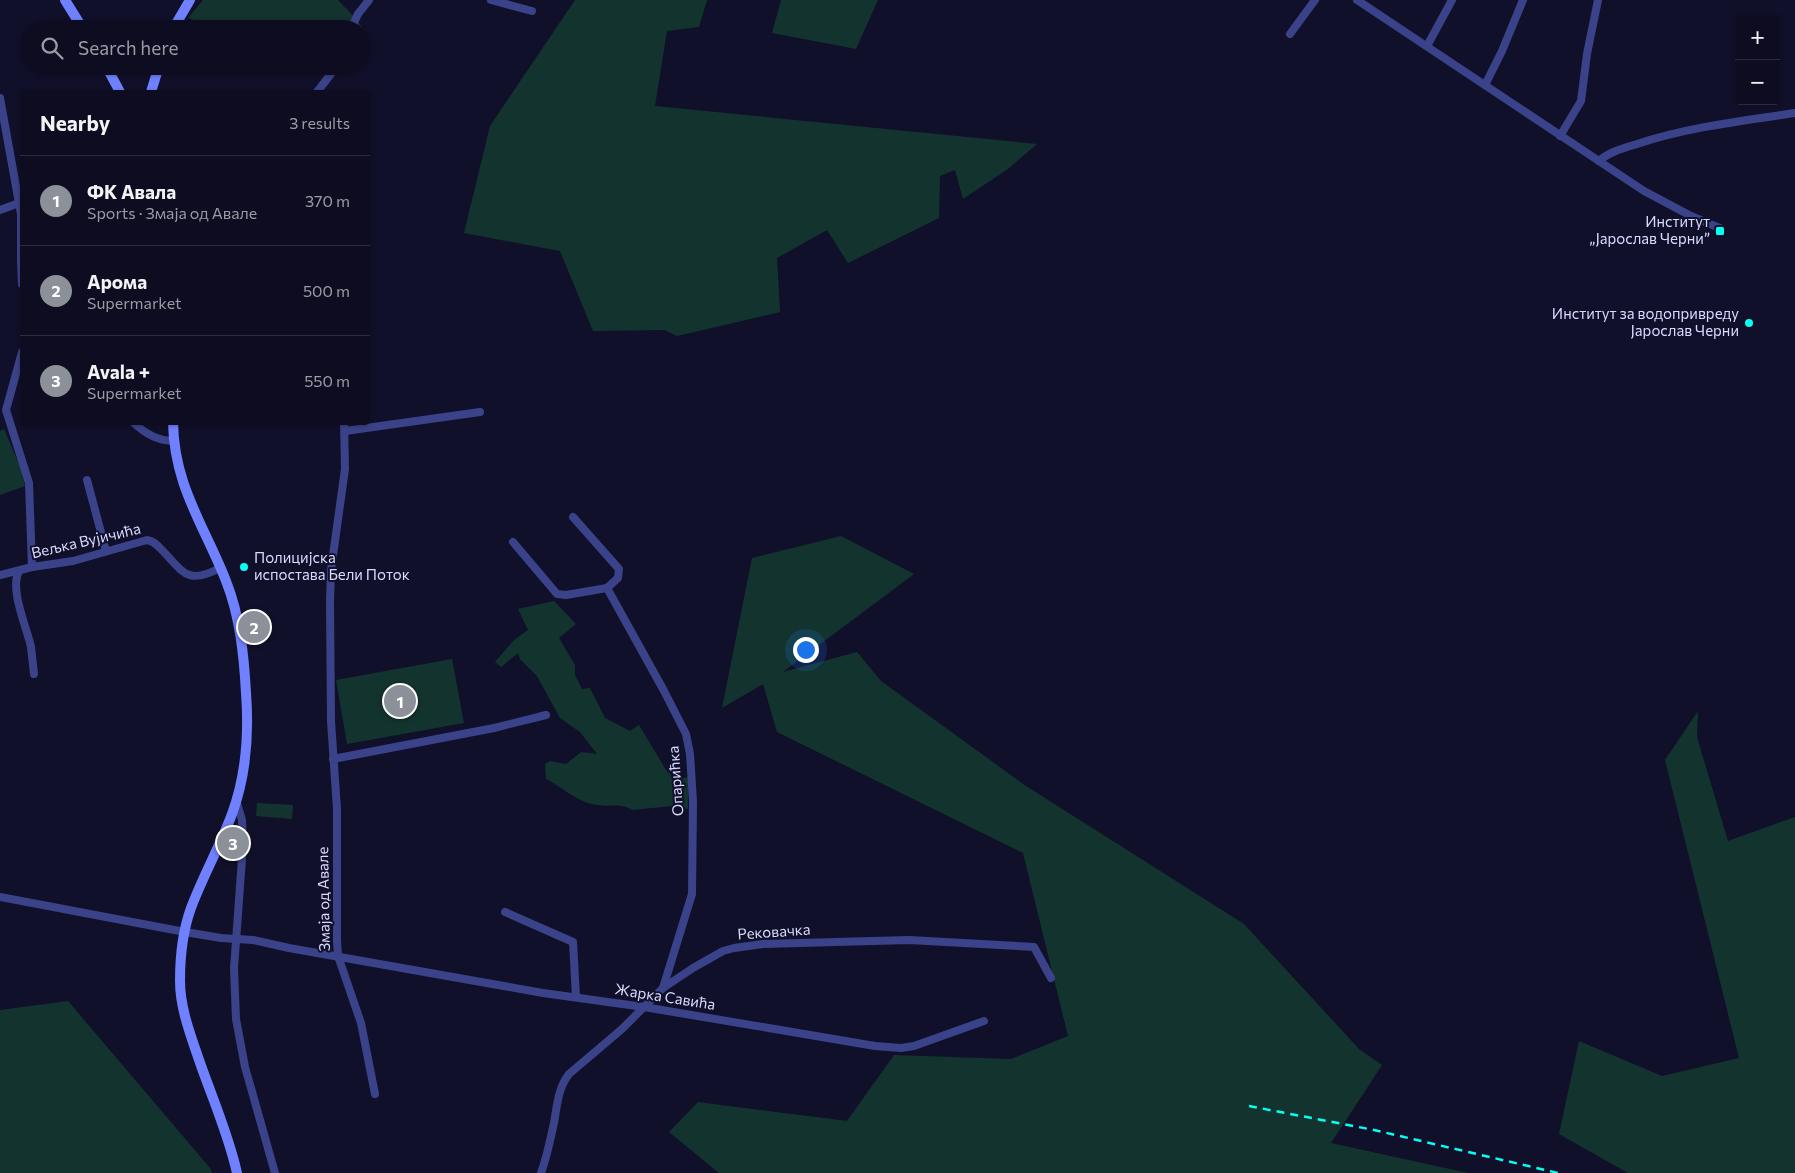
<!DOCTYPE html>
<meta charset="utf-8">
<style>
:root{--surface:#0d0c20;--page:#1b1a2d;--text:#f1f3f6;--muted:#9a9ba5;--line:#2d2c3e;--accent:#8c9099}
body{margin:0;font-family:Commissioner,sans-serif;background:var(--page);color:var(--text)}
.controls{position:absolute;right:15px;top:15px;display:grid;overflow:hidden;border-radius:5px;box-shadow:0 1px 4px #0004}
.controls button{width:45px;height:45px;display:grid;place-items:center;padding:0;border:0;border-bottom:1px solid var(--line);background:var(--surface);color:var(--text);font:25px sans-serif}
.you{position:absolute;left:805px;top:649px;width:18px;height:18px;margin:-12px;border:4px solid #fff;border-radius:50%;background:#1a73e8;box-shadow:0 0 0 8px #1a73e833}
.badge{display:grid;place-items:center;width:32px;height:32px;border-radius:50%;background:var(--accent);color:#fff;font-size:16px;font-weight:700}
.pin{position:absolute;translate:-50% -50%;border:2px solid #fff;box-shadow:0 1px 5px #0006}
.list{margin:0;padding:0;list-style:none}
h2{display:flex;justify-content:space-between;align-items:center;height:65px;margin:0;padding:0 20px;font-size:21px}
h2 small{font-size:16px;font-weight:400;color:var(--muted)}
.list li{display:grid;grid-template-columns:32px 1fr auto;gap:15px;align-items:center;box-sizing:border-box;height:90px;padding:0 20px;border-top:1px solid var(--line)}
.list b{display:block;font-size:19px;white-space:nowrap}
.list p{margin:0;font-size:16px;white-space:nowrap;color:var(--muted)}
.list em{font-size:16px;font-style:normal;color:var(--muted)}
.icon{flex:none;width:28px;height:28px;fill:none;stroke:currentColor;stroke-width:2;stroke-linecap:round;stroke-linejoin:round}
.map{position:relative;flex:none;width:1795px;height:1173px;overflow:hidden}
.search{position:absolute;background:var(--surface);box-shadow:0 1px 4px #0004;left:20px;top:20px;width:350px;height:55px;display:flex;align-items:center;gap:12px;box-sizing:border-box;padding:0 18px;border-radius:28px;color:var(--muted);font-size:19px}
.panel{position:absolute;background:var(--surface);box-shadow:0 1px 4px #0004;left:20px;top:90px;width:350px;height:335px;border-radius:5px}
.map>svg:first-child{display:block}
.green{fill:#13342e}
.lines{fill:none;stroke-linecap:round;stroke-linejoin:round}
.street{stroke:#3a4389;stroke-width:8}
.secondary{stroke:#7081ff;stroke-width:10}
.rail{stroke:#05fff3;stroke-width:2.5;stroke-dasharray:8 6;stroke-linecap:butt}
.poi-dot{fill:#05fff3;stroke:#11102a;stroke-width:2}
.labels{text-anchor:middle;stroke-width:4;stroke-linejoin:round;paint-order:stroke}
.poi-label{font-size:15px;fill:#d9daff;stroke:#11102a;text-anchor:end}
.street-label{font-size:15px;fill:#d9daff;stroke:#11102a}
</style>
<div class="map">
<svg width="1795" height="1173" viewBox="0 0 1795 1173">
<rect width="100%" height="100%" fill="#11102a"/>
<g class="green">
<polygon points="203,0 338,0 358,21 365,32 361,36 361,29 228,29 206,24 188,18"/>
<polygon points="575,0 707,0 699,27 667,31 655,106 1037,144 1008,169 963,199 955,170 940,176 939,218 848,263 827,230 777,258 780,312 677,336 665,330 593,331 560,251 464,233 490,126"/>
<polygon points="781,0 878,0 856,49 772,33"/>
<polygon points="4,429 21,469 25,486 0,495 0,431"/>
<polygon points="841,536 914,574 783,672 857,652 881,681 1026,786 1244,924 1359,1049 1382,1065 1331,1143 1468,1173 719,1173 669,1132 698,1102 847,1121 894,1055 1011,1059 1068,1036 1023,853 777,732 763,684 722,708 752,558"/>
<path d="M 554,601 L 576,624 L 559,638 L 575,665 L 575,675 L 582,689 L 590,688 L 605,718 L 630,731 L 639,725 L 666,770 L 676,780 L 688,777 L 688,809 L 672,806 L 632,810 C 621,803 611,807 598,805 C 578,803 564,788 546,779 L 545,764 L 550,761 L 566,764 L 581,752 L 597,754 L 580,732 L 560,718 L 537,676 L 520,659 L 518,653 L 501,667 L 495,662 L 514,640 L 528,630 L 518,609 Z"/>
<polygon points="452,659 464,723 347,744 336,680"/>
<polygon points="1698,711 1697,737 1728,841 1795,817 1795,1173 1628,1173 1559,1134 1579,1041 1662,1076 1739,1058 1665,760"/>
<polygon points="257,803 293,805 292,819 256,816"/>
<polygon points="68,1001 210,1168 212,1173 0,1173 0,1010"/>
</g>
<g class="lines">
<g class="street">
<polyline points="491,0 532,11"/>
<polyline points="1357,0 1644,191 1691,216 1722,229"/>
<polyline points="351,29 358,14 369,0"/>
<polyline points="1290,34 1315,0"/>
<polyline points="1427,46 1452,0"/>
<polyline points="1485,85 1502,51 1523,0"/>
<polyline points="317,92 337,66"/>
<polyline points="0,98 21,214 21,260 22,284"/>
<polyline points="1560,136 1581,101 1587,54 1598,0"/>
<path d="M 1599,161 C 1609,152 1624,148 1637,144 C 1688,127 1742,121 1795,113"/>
<polyline points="0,210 19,203"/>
<polyline points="22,352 6,410 29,483 32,567"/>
<path d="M 133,422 C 145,434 158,441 174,441"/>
<polyline points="344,422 345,469 331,570 330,602 331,721 337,809 337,940 338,956 361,1023 375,1094"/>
<polyline points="345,431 480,412"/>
<polyline points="87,480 106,551"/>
<polyline points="513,542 557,594 566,595 607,588 618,578 619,569 573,517"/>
<path d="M 19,571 C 9,589 27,628 31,647 C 32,656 33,665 34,674"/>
<path d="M 0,575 L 32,567 L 73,561 L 147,540 C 153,541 156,544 160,548 C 183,571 186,586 220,568"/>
<polyline points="607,588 663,689 686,734 690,754 693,801 692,894 663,988"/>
<polyline points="333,759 494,728 546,715"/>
<polyline points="236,800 242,820 243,845 234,968 236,1019 245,1067 275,1173"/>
<polyline points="0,897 185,932 221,938 253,940 289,948 543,993 644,1007 875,1046 901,1048 914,1046 984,1021"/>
<polyline points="505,912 573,942 576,997"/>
<path d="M 541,1173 C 547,1157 550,1140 554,1123 C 557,1106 558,1088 569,1074 L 622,1029 L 663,988 L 693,968 L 723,951 L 734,948 L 763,944 L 909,940 L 1034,947 L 1051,978"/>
</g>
<g class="secondary">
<polyline points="65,0 83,29"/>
<polyline points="173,29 190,0"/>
<polyline points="106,66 120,92"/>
<polyline points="151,92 159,66"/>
<path d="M 173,422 C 174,486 204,525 226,581 C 240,616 244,656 246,693 C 249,733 246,776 232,814 C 220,846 203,876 191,908 C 183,930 180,958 180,981 C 180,1006 189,1031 197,1054 C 210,1093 228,1132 237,1173"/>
</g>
<polyline class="rail" points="1249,1106 1374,1130 1558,1173"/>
</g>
<g class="poi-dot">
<rect x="1715" y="226" width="10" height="10" rx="2.5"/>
<circle cx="1749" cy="323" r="5"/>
<circle cx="244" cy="567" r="5"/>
</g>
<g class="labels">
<g class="poi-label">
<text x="1710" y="227">Институт<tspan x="1710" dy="17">„Јарослав Черни”</tspan></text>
<text x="1739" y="319">Институт за водопривреду<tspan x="1739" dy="17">Јарослав Черни</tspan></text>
<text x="254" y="563" text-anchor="start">Полицијска<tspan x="254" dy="17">испостава Бели Поток</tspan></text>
</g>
<g class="street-label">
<text transform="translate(86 541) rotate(-13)" y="5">Вељка Вујичића</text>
<text transform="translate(676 781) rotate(-94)" y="5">Опарићка</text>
<text transform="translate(324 899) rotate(-91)" y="5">Змаја од Авале</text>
<text transform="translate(774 932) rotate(-4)" y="5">Рековачка</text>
<text transform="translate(665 997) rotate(9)" y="5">Жарка Савића</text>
</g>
</g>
</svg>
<div class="controls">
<button>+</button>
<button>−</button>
</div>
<div class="you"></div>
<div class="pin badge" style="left:400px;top:701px">1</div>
<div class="pin badge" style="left:254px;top:627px">2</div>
<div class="pin badge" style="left:233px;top:843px">3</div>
<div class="search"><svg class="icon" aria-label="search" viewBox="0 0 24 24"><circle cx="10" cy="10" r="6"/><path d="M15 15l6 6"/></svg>Search here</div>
<section class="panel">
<h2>Nearby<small>3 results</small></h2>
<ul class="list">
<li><span class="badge">1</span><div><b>ФК Авала</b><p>Sports · Змаја од Авале</p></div><em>370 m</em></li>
<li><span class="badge">2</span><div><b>Арома</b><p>Supermarket</p></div><em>500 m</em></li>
<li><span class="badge">3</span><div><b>Avala +</b><p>Supermarket</p></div><em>550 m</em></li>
</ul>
</section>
</div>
